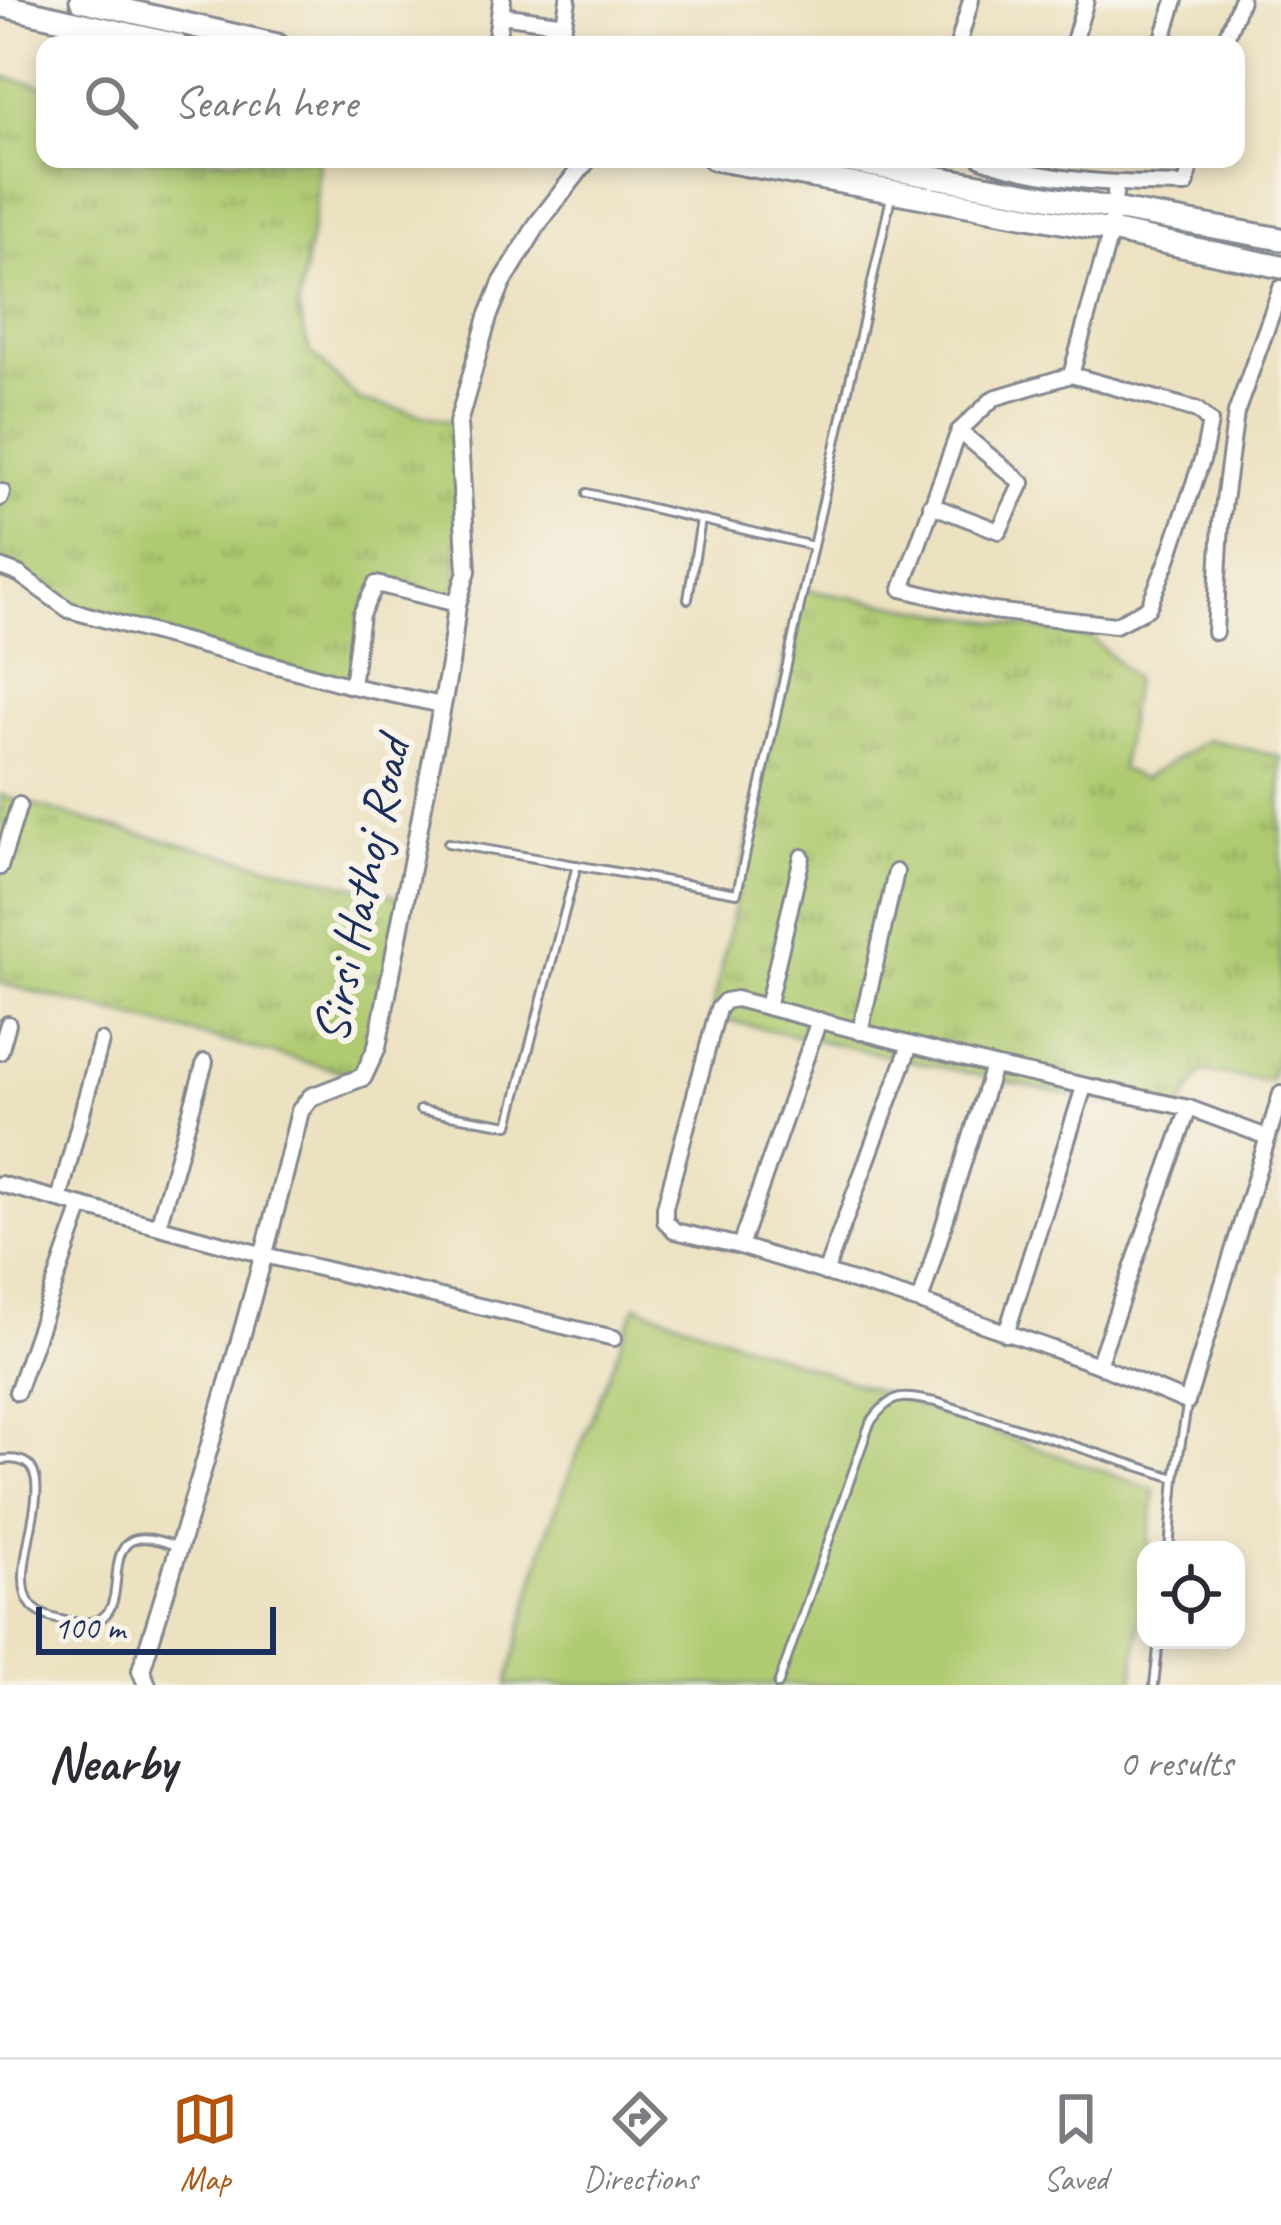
<!DOCTYPE html>
<style>
:root{--surface:#fff;--page:#f7f7f7;--text:#2b2b33;--muted:#7c7c81;--line:#e1e1e2;--accent:#b45309}
body{margin:0;font-family:Caveat,sans-serif;background:var(--page);color:var(--text)}
.controls{position:absolute;right:36px;bottom:36px;display:grid;overflow:hidden;border-radius:24px;box-shadow:0 6px 18px #0003}
.controls button{width:108px;height:108px;display:grid;place-items:center;padding:0;border:0;border-bottom:3px solid var(--line);background:var(--surface);color:var(--text);font:60px sans-serif}
.scale{position:absolute;left:36px;bottom:30px;width:240px;box-sizing:border-box;padding-left:12px;border:6px solid #1b2f5e;border-top:0;font-size:33px;line-height:42px;white-space:nowrap;color:#1b2f5e;-webkit-text-stroke:9px #f7f3e8;paint-order:stroke}
.list{margin:0;padding:0;list-style:none}
h2{display:flex;justify-content:space-between;align-items:center;height:156px;margin:0;padding:0 48px;font-size:51px}
h2 small{font-size:39px;font-weight:400;color:var(--muted)}
.icon{flex:none;width:66px;height:66px;fill:none;stroke:currentColor;stroke-width:2;stroke-linecap:round;stroke-linejoin:round}
.map{position:relative;flex:none;width:1281px;height:1685px;overflow:hidden}
.search{position:absolute;background:var(--surface);box-shadow:0 6px 18px #0003;left:36px;right:36px;top:36px;height:132px;display:flex;align-items:center;gap:30px;box-sizing:border-box;padding:0 42px;border-radius:24px;color:var(--muted);font-size:45px}
.sheet{height:372px;background:var(--surface)}
nav{display:flex;justify-content:space-around;align-items:center;box-sizing:border-box;height:168px;border-top:3px solid var(--line);background:var(--surface);font-size:33px;color:var(--muted)}
nav a{display:grid;justify-items:center;gap:6px}
nav .on{color:var(--accent)}
.map>svg:first-child{display:block}
.grass{fill:url(#grass-tufts);stroke:#657c67;stroke-width:3}
.park{fill:#afca70;stroke:#657c67;stroke-width:3}
.lines{fill:none;stroke-linecap:round;stroke-linejoin:round}
.service-casing{stroke:#84888f;stroke-width:12}
.minor-casing{stroke:#84888f;stroke-width:20}
.tertiary-casing{stroke:#84888f;stroke-width:22}
.primary-casing{stroke:#84888f;stroke-width:27}
.service{stroke:#fff;stroke-width:6}
.minor{stroke:#fff;stroke-width:14}
.tertiary{stroke:#fff;stroke-width:16}
.primary{stroke:#fff;stroke-width:21}
.labels{text-anchor:middle;stroke-width:12;stroke-linejoin:round;paint-order:stroke}
.street-label{font-size:51px;fill:#1b2f5e;stroke:#f7f3e8}
</style>
<div class="map">
<svg width="1281" height="1685" viewBox="0 0 1281 1685">
<defs>
<pattern id="grass-tufts" width="24" height="20" patternUnits="userSpaceOnUse" patternTransform="scale(3)"><rect width="24" height="20" fill="#afca70"/><path d="M3 7l-1-3M5 7V3M7 7l1-3M15 17l-1-3M17 17v-4M19 17l1-3" fill="none" stroke="#8ea45f"/></pattern>
</defs>
<rect width="100%" height="100%" fill="#f7f3e8"/>
<filter id="ink" filterUnits="userSpaceOnUse"><feTurbulence type="fractalNoise" baseFrequency=".00833" numOctaves="2"/><feDisplacementMap in="SourceGraphic" scale="24" xChannelSelector="R" yChannelSelector="G"/><feConvolveMatrix kernelMatrix="1 2 1 2 8 2 1 2 1" color-interpolation-filters="sRGB"/></filter>
<filter id="wash" filterUnits="userSpaceOnUse"><feTurbulence type="fractalNoise" baseFrequency=".004" numOctaves="4" result="noise"/><feDisplacementMap in="SourceGraphic" scale="48" xChannelSelector="R" yChannelSelector="G"/><feGaussianBlur stdDeviation="2.7" result="paint"/><feColorMatrix in="noise" values="0 0 0 0 0 0 0 0 0 0 0 0 0 0 0 0 0 1.4 0 .05"/><feComposite in="paint" operator="in"/></filter>
<g filter="url(#wash)">
<rect width="100%" height="100%" fill="#ece1c0"/>
<g class="grass">
<polygon points="0,76 45,86 45,159 319,159 316,204 298,308 309,350 359,400 458,423 457,604 376,585 361,614 352,686 69,610 0,567"/>
<polygon points="800,589 1092,638 1134,678 1121,769 1143,779 1208,739 1281,757 1281,1041 1270,1081 1202,1072 1174,1118 711,1017"/>
<polygon points="0,795 110,827 405,898 363,1077 0,983"/>
</g>
<polygon class="park" points="636,1305 1155,1490 1148,1550 1146,1550 1133,1685 507,1685 548,1529"/>
</g>
<g filter="url(#ink)">
<g class="lines">
<defs>
<g id="service">
<polyline points="587,493 813,546 891,197"/>
<polyline points="688,599 701,520"/>
<polyline points="448,843 737,893 813,546"/>
<polyline points="420,1110 509,1125 577,865"/>
<path d="M 0,1460 C 79,1448 0,1570 32,1606 C 40,1615 54,1619 66,1621 C 140,1635 100,1559 131,1541 C 144,1534 163,1542 176,1546"/>
<polyline points="1169,1550 1175,1478 1187,1406"/>
<path d="M 778,1685 L 870,1423 C 892,1392 901,1396 936,1402 L 1175,1478"/>
<polyline points="1154,1685 1159,1640"/>
</g>
<g id="minor">
<polyline points="501,15 564,24 568,0"/>
<polyline points="958,45 971,0"/>
<polyline points="1073,45 1086,0"/>
<polyline points="1161,45 1175,0"/>
<polyline points="1223,45 1241,0"/>
<path d="M 981,159 C 1047,182 1117,184 1186,185 L 1192,159"/>
<polyline points="1071,375 994,398 959,431 902,589 993,611 1115,625 1148,608 1168,560 1203,457 1210,422 1197,410 1071,375 1111,231 1116,184"/>
<polyline points="0,498 2,492"/>
<polyline points="931,505 999,531 1022,483 959,431"/>
<polyline points="0,567 19,574 69,610 352,686 442,705"/>
<polyline points="1215,632 1221,523 1236,413 1281,288"/>
<polyline points="352,686 361,614 376,584 457,604"/>
<polyline points="0,867 19,805"/>
<polyline points="767,1007 802,857"/>
<polyline points="860,1032 896,872"/>
<polyline points="0,1052 8,1024"/>
<polyline points="1267,1137 1189,1108 993,1066 736,999 725,1001 718,1009 665,1207 665,1221 675,1231 740,1246 920,1302 1098,1365 1187,1402 1281,1094"/>
<polyline points="0,1184 264,1255 614,1338"/>
<polyline points="59,1200 101,1041"/>
<polyline points="158,1226 205,1062"/>
<polyline points="740,1246 819,1020"/>
<polyline points="825,1273 910,1045"/>
<polyline points="920,1302 993,1066"/>
<polyline points="1006,1334 1084,1087"/>
<polyline points="1098,1365 1189,1108"/>
<polyline points="17,1392 82,1206"/>
</g>
<g id="tertiary">
<polyline points="496,45 502,0"/>
<path d="M 147,1685 L 141,1670 C 199,1485 255,1300 300,1111 L 311,1097 L 363,1077 L 377,1047 L 450,664 L 457,604 L 467,571 L 458,423 L 488,317 L 502,283 L 539,222 L 588,159"/>
</g>
<g id="primary">
<polyline points="81,0 277,45"/>
<polyline points="0,5 177,45"/>
<polyline points="714,159 1111,231 1281,267"/>
<polyline points="835,159 1281,239"/>
</g>
</defs>
<use href="#service" class="service-casing"/>
<use href="#minor" class="minor-casing"/>
<use href="#tertiary" class="tertiary-casing"/>
<use href="#primary" class="primary-casing"/>
<use href="#service" class="service"/>
<use href="#minor" class="minor"/>
<use href="#tertiary" class="tertiary"/>
<use href="#primary" class="primary"/>
</g>
</g>
<g class="labels">
<g class="street-label">
<text transform="translate(360 890) rotate(-78)" y="18">Sirsi Hathoj Road</text>
</g>
</g>
</svg>
<div class="controls">
<button><svg class="icon" aria-label="locate" viewBox="0 0 24 24"><circle cx="12" cy="12" r="6"/><path d="M12 2v4M12 18v4M2 12h4M18 12h4"/></svg></button>
</div>
<div class="scale">100 m</div>
<div class="search"><svg class="icon" aria-label="search" viewBox="0 0 24 24"><circle cx="10" cy="10" r="6"/><path d="M15 15l6 6"/></svg>Search here</div>
</div>
<section class="sheet">
<h2>Nearby<small>0 results</small></h2>
<ul class="list">
</ul>
</section>
<nav>
<a class="on"><svg class="icon" aria-label="map" viewBox="0 0 24 24"><path d="M3 6l6-2 6 2 6-2v14l-6 2-6-2-6 2zM9 4v14M15 6v14"/></svg>Map</a>
<a><svg class="icon" aria-label="directions" viewBox="0 0 24 24"><path d="M12 3l9 9-9 9-9-9zM9 14v-3h6M13 9l2 2-2 2"/></svg>Directions</a>
<a><svg class="icon" aria-label="saved" viewBox="0 0 24 24"><path d="M7 4h10v16l-5-4-5 4z"/></svg>Saved</a>
</nav>
